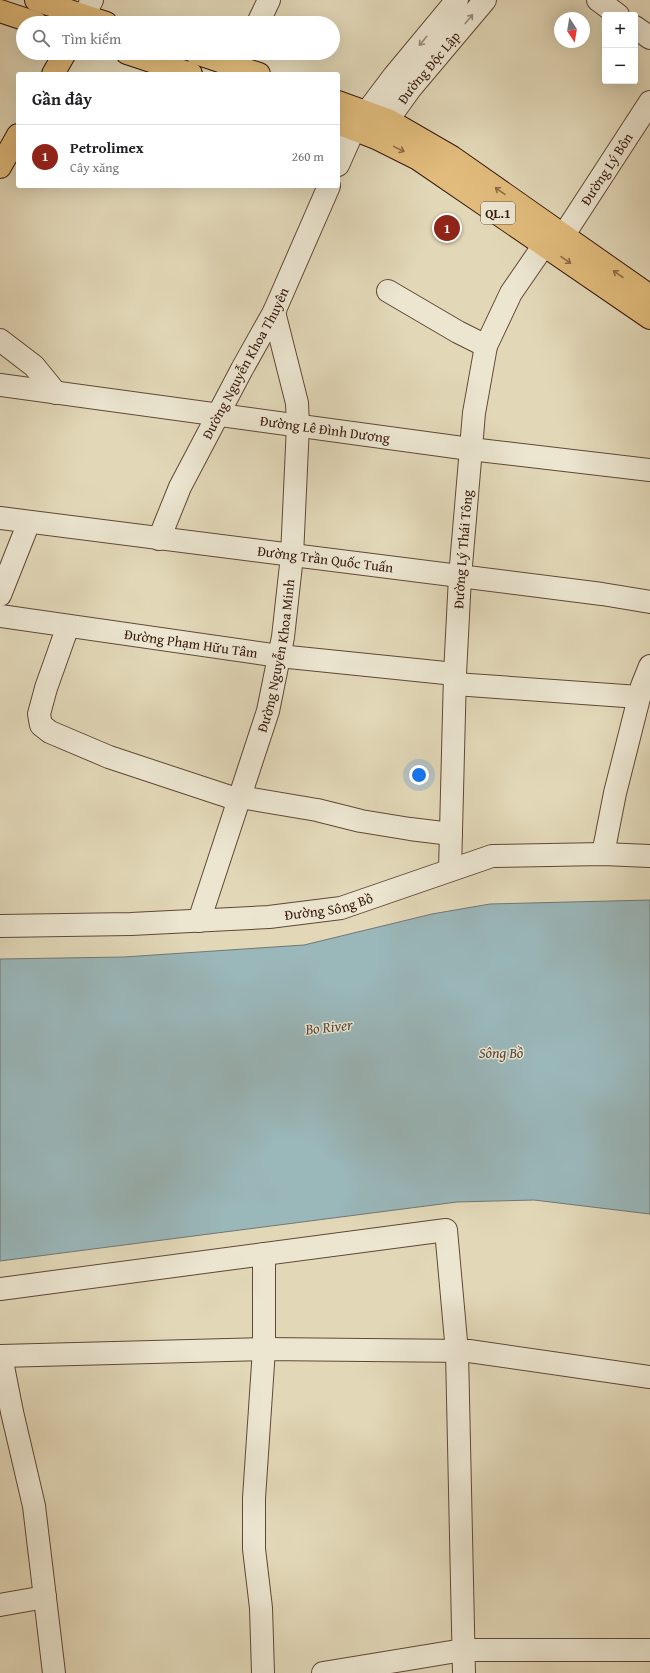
<!DOCTYPE html>
<html lang="vi">
<meta charset="utf-8">
<style>
:root{--surface:#fff;--page:#f6f6f6;--text:#202124;--muted:#757577;--line:#e0e0e0;--accent:#8f2418}
body{margin:0;font-family:"Gentium Book Plus",serif;background:var(--page);color:var(--text)}
.controls{position:absolute;right:12px;top:12px;display:grid;overflow:hidden;border-radius:4px;box-shadow:0 4px 16px #0002}
.controls button{width:36px;height:36px;display:grid;place-items:center;padding:0;border:0;border-bottom:1px solid var(--line);background:var(--surface);color:var(--text);font:20px sans-serif}
.compass{position:absolute;left:554px;top:12px;width:36px;height:36px;border-radius:50%;background:var(--surface);box-shadow:0 4px 16px #0002;rotate:168deg}
.you{position:absolute;left:419px;top:775px;width:14px;height:14px;margin:-10px;border:3px solid #fff;border-radius:50%;background:#1a73e8;box-shadow:0 0 0 6px #1a73e833}
.badge{display:grid;place-items:center;width:26px;height:26px;border-radius:50%;background:var(--accent);color:#fff;font-size:13px;font-weight:700}
.pin{position:absolute;translate:-50% -50%;border:2px solid #fff;box-shadow:0 1px 4px #0006}
.list{margin:0;padding:0;list-style:none}
h2{display:flex;justify-content:space-between;align-items:center;height:52px;margin:0;padding:0 16px;font-size:17px}
h2 small{font-size:13px;font-weight:400;color:var(--muted)}
.list li{display:grid;grid-template-columns:26px 1fr auto;gap:12px;align-items:center;box-sizing:border-box;height:64px;padding:0 16px;border-top:1px solid var(--line)}
.list b{display:block;font-size:15px;white-space:nowrap}
.list p{margin:0;font-size:13px;white-space:nowrap;color:var(--muted)}
.list em{font-size:13px;font-style:normal;color:var(--muted)}
.icon{flex:none;width:22px;height:22px;fill:none;stroke:currentColor;stroke-width:2;stroke-linecap:round;stroke-linejoin:round}
.map{position:relative;flex:none;width:650px;height:1673px;overflow:hidden}
.search{position:absolute;background:var(--surface);box-shadow:0 4px 16px #0002;left:16px;top:16px;width:324px;height:44px;display:flex;align-items:center;gap:10px;box-sizing:border-box;padding:0 14px;border-radius:22px;color:var(--muted);font-size:15px}
.panel{position:absolute;background:var(--surface);box-shadow:0 4px 16px #0002;left:16px;top:72px;width:324px;height:116px;border-radius:4px}
.map>svg:first-child{display:block}
.water{fill:#9ab7ba;stroke:#727774}
.lines{fill:none;stroke-linecap:round;stroke-linejoin:round}
.minor-casing{stroke:#614736;stroke-width:24}
.major-casing{stroke:#36170b;stroke-width:24}
.highway-casing{stroke:#36170b;stroke-width:24}
.minor{stroke:#ece6d1;stroke-width:22}
.major{stroke:#e1bc7c;stroke-width:22}
.highway{stroke:#e1bc7c;stroke-width:22}
.oneway{stroke:#9a8978}
.oneway2{stroke:#8c6a44}
.labels{text-anchor:middle;stroke-width:3;stroke-linejoin:round;paint-order:stroke}
.shield{fill:#ece6d1;stroke:#6d5546;stroke-width:1}
.shield-label{font-size:13px;font-weight:bold;fill:#36170b}
.street-label{font-size:14px;fill:#36170b;stroke:#ece6d1}
.water-label{font-size:15px;font-style:italic;fill:#544740;stroke:#ece6d1}
</style>
<div class="map">
<svg width="650" height="1673" viewBox="0 0 650 1673">
<rect width="100%" height="100%" fill="#e2d8b8"/>
<filter id="stains"><feTurbulence type="fractalNoise" baseFrequency=".005" numOctaves="4"/><feColorMatrix values="0 0 0 0 .2 0 0 0 0 .09 0 0 0 0 .02 0 0 0 .5 -.17"/></filter>
<radialGradient id="worn" r=".72"><stop offset=".6" stop-color="#630" stop-opacity="0"/><stop offset="1" stop-color="#630" stop-opacity=".3"/></radialGradient>
<polygon class="water" points="650,900 650,1214 534,1200 457,1202 0,1261 0,959 124,957 304,945 432,914 490,904"/>
<g class="lines">
<defs>
<g id="minor">
<polyline points="598,0 618,15"/>
<polyline points="84,16 92,0"/>
<polyline points="258,23 269,0"/>
<polyline points="635,27 650,38"/>
<polyline points="237,66 243,53"/>
<path id="s1" d="M 377,135 L 410,89 L 485,0"/>
<polyline points="338,165 354,129 394,76 457,0"/>
<path id="s2" d="M 563,236 L 650,102"/>
<polyline points="388,291 458,332 486,346"/>
<polyline points="0,340 34,366 56,393"/>
<path id="s3" d="M 0,385 L 470,449 L 650,470"/>
<path id="s4" d="M 0,518 L 602,594 L 650,602"/>
<path id="s5" d="M 159,539 L 180,487 L 242,369 L 274,312 L 329,186"/>
<polyline points="0,595 29,522"/>
<path id="s6" d="M 0,616 L 279,656 L 455,674"/>
<polyline points="68,626 46,688 39,714 41,725 50,732 109,757 239,800"/>
<polyline points="455,684 639,697"/>
<polyline points="240,797 317,810 361,821 410,829 451,834"/>
<polyline points="603,854 615,793 642,686 650,666"/>
<path id="s7" d="M 450,870 L 455,674 L 460,577 L 474,413 L 486,346 L 511,293 L 544,245"/>
<path id="s8" d="M 199,921 L 268,711 L 283,637 L 292,556 L 298,425 L 297,403 L 274,312"/>
<path id="s9" d="M 0,926 L 131,924 L 269,917 L 341,908 L 492,856 L 603,854 L 650,856"/>
<polyline points="0,1289 446,1230 457,1352 464,1673"/>
<polyline points="0,1356 264,1349 469,1351 650,1377"/>
<polyline points="1,1356 12,1412 34,1506 54,1673"/>
<polyline points="0,1605 45,1597"/>
<polyline points="263,1673 261,1608 254,1549 254,1498 264,1349 264,1254"/>
<polyline points="323,1673 463,1650 650,1650"/>
</g>
<g id="major">
<polyline points="53,74 65,53"/>
<polyline points="0,167 18,135"/>
</g>
<g id="highway">
<polyline points="36,0 106,23"/>
<polyline points="0,11 36,23"/>
<polyline points="127,53 191,74"/>
<polyline points="196,53 259,74"/>
<polyline points="338,102 388,120 452,157 650,296"/>
<polyline points="338,123 376,138 418,159 650,318"/>
</g>
</defs>
<use href="#minor" class="minor-casing"/>
<use href="#major" class="major-casing"/>
<use href="#highway" class="highway-casing"/>
<use href="#minor" class="minor"/>
<use href="#major" class="major"/>
<use href="#highway" class="highway"/>
</g>
<defs><path id="oneway-shaft" d="M-6 0H5M1.5-3L5.5 0L1.5 3" fill="none" stroke-width="1.6" stroke-linecap="round" stroke-linejoin="round"/></defs>
<g class="oneway">
<use href="#oneway-shaft" transform="translate(469 19) rotate(-50)"/>
<use href="#oneway-shaft" transform="translate(423 41) rotate(129)"/>
</g>
<g class="oneway2">
<use href="#oneway-shaft" transform="translate(399 149) rotate(26)"/>
<use href="#oneway-shaft" transform="translate(500 191) rotate(-145)"/>
<use href="#oneway-shaft" transform="translate(566 260) rotate(35)"/>
<use href="#oneway-shaft" transform="translate(618 274) rotate(-145)"/>
</g>
<g class="labels">
<rect class="shield" x="481" y="202" width="34" height="22" rx="3"/>
<g class="shield-label">
<text x="498" y="218">QL.1</text>
</g>
<g class="street-label">
<text dy="5" stroke="none"><textPath href="#s1" startOffset="85">Đường Độc Lập</textPath></text>
<text dy="5" stroke="none"><textPath href="#s2" startOffset="80">Đường Lý Bôn</textPath></text>
<text dy="5" stroke="none"><textPath href="#s5" startOffset="196">Đường Nguyễn Khoa Thuyên</textPath></text>
<text dy="5" stroke="none"><textPath href="#s3" startOffset="328">Đường Lê Đình Dương</textPath></text>
<text dy="5" stroke="none"><textPath href="#s7" startOffset="321">Đường Lý Thái Tông</textPath></text>
<text dy="5" stroke="none"><textPath href="#s4" startOffset="328">Đường Trần Quốc Tuấn</textPath></text>
<text dy="5" stroke="none"><textPath href="#s6" startOffset="193">Đường Phạm Hữu Tâm</textPath></text>
<text dy="5" stroke="none"><textPath href="#s8" startOffset="277">Đường Nguyễn Khoa Minh</textPath></text>
<text dy="5" stroke="none"><textPath href="#s9" startOffset="330">Đường Sông Bồ</textPath></text>
</g>
<g class="water-label">
<text transform="translate(329 1027) rotate(-6)" y="5">Bo River</text>
<text x="501" y="1058">Sông Bồ</text>
</g>
</g>
<rect width="100%" height="100%" filter="url(#stains)"/>
<rect width="100%" height="100%" fill="url(#worn)"/>
</svg>
<div class="controls">
<button>+</button>
<button>−</button>
</div>
<svg class="compass" viewBox="-18 -18 36 36"><path d="M0-13l5 13h-10z" fill="#e53935"/><path d="M0 13l5-13h-10z" fill="#757577"/></svg>
<div class="you"></div>
<div class="pin badge" style="left:447px;top:228px">1</div>
<div class="search"><svg class="icon" aria-label="search" viewBox="0 0 24 24"><circle cx="10" cy="10" r="6"/><path d="M15 15l6 6"/></svg>Tìm kiếm</div>
<section class="panel">
<h2>Gần đây<small></small></h2>
<ul class="list">
<li><span class="badge">1</span><div><b>Petrolimex</b><p>Cây xăng</p></div><em>260 m</em></li>
</ul>
</section>
</div>
